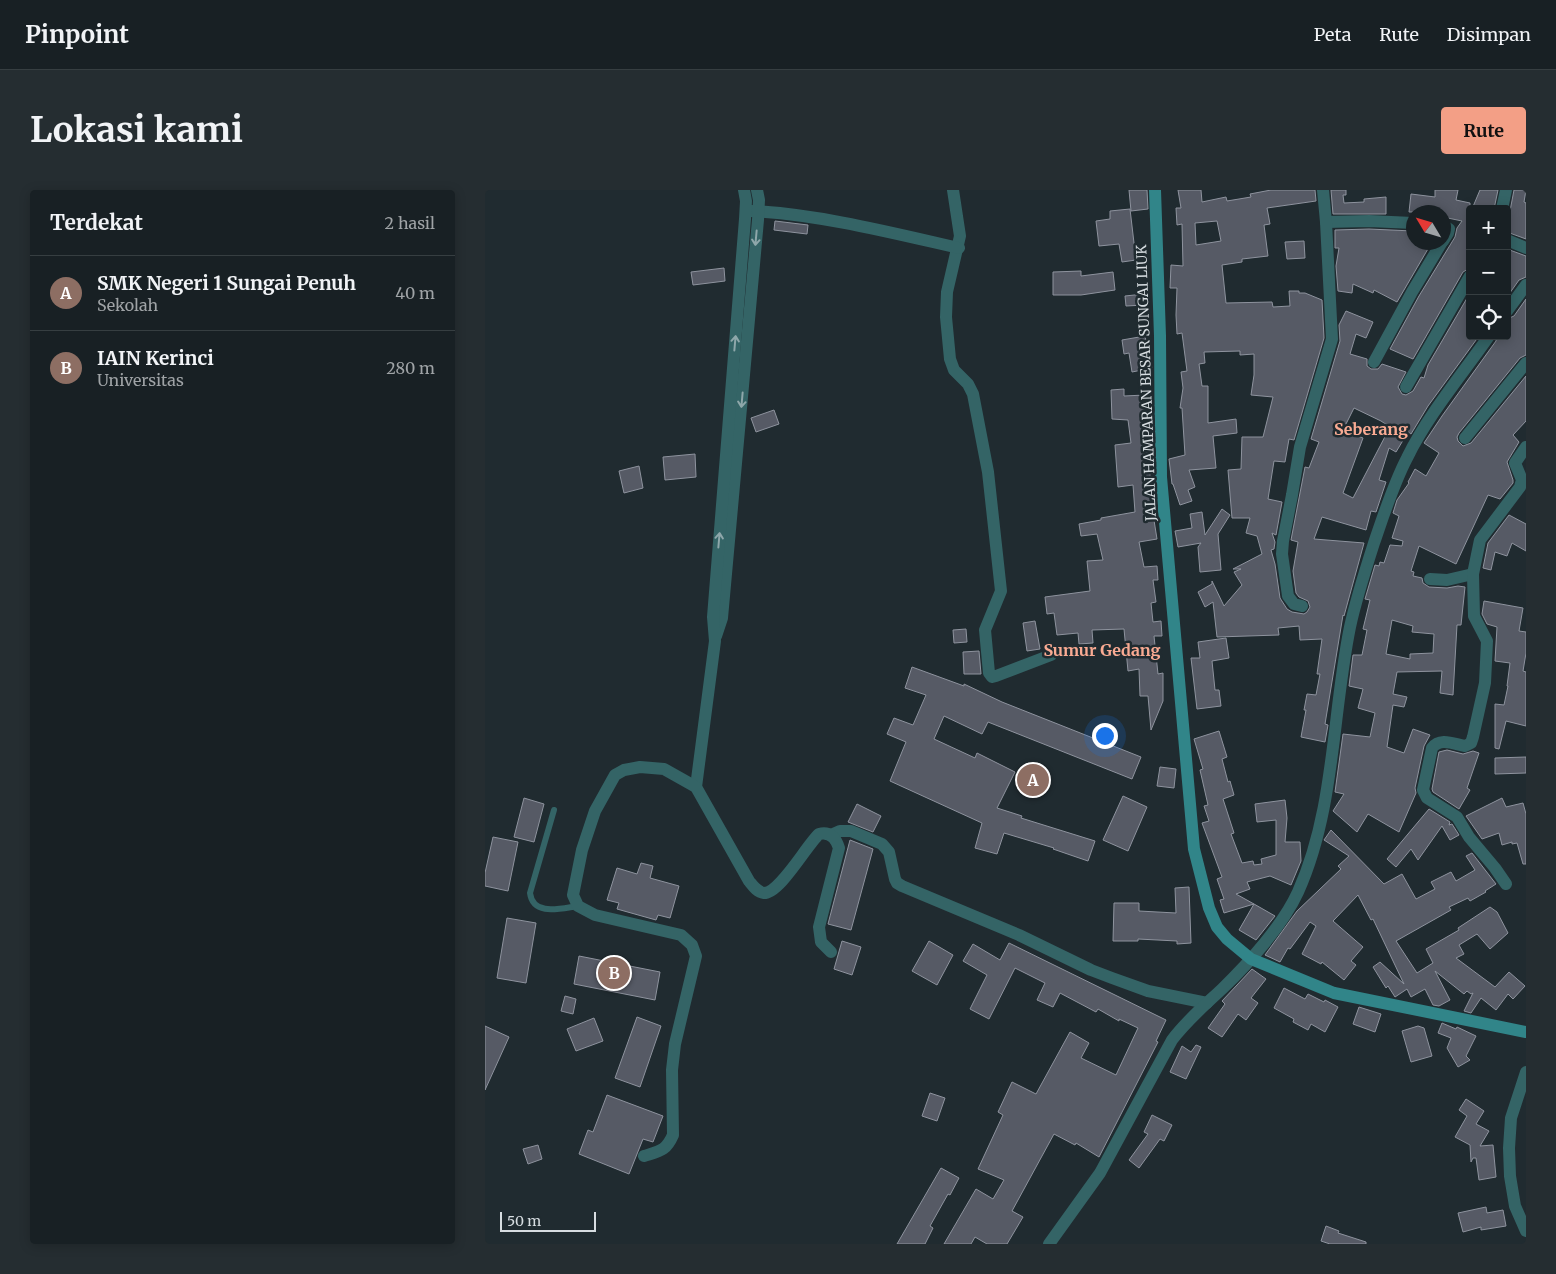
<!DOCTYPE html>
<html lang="id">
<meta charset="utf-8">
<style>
:root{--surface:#182024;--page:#252d31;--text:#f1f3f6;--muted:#9fa3a6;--line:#363e41;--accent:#f39f86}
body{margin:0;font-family:Merriweather,serif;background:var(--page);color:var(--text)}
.controls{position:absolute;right:15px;top:15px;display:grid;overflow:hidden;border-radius:5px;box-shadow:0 2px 12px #0003}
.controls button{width:45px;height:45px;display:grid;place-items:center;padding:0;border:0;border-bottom:1px solid var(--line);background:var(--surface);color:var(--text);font:25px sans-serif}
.compass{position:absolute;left:921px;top:15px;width:45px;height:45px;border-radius:50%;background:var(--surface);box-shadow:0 2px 12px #0003;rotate:308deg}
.scale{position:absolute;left:15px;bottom:12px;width:96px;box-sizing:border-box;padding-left:5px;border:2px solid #d7dde1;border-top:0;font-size:14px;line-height:18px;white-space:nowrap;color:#d7dde1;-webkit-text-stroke:4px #202b30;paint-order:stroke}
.you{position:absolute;left:619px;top:545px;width:18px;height:18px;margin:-12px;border:4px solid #fff;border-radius:50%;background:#1a73e8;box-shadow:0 0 0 8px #1a73e833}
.badge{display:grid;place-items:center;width:32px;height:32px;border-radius:50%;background:var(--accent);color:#fff;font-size:16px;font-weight:700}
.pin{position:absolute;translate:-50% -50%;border:2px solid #fff;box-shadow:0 1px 5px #0006}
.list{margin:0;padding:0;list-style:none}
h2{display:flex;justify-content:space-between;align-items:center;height:65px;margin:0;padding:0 20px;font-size:21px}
h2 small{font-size:16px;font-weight:400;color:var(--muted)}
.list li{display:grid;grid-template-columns:32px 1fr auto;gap:15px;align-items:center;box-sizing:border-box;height:75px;padding:0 20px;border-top:1px solid var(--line)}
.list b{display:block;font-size:19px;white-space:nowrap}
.list p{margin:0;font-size:16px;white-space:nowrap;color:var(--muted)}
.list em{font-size:16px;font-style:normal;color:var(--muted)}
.icon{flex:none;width:28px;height:28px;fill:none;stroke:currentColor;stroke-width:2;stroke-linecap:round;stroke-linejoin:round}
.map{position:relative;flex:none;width:1041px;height:1054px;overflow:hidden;border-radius:5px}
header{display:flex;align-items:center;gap:30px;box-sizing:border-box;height:70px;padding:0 25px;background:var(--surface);border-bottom:1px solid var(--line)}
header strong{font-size:24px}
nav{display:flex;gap:28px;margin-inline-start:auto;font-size:18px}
.intro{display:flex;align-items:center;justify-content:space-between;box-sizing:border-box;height:120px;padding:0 30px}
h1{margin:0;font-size:35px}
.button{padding:12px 22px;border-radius:5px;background:var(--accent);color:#111;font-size:18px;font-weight:700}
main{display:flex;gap:30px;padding:0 30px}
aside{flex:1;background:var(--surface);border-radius:5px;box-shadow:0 2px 12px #0003}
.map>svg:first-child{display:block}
.building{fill:#565a65;stroke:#8e939e;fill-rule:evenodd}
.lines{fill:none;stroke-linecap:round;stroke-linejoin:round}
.lane{stroke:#346466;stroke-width:6}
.street{stroke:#346466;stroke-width:12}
.secondary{stroke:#318589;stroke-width:12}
.oneway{stroke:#8ea7aa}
.labels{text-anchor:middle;stroke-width:5;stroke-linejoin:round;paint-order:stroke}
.street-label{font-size:14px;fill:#d7dde1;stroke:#202b30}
.quarter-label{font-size:16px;font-weight:bold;fill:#faab93;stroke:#202b30}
</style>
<header>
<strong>Pinpoint</strong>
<nav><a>Peta</a><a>Rute</a><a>Disimpan</a></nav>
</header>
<div class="intro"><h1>Lokasi kami</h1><a class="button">Rute</a></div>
<main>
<aside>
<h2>Terdekat<small>2 hasil</small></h2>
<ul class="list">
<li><span class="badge" style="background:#8d6e63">A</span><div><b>SMK Negeri 1 Sungai Penuh</b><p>Sekolah</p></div><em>40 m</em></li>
<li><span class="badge" style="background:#8d6e63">B</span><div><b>IAIN Kerinci</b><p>Universitas</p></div><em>280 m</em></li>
</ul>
</aside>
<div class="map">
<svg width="1041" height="1054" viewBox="0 0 1041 1054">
<rect width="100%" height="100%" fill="#202b30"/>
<g class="building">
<polygon points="644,0 662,0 663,19 646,21"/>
<path d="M 693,0 L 716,0 L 717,12 L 741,7 L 742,11 L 766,7 L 765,4 L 786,0 L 830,0 L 831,11 L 782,18 L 785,34 L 779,35 L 783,66 L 757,69 L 757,72 L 737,75 L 741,113 L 787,112 L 788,117 L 805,116 L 804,101 L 814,101 L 814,103 L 820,103 L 837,110 L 839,148 L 809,250 L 804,249 L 800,272 L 789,271 L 783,309 L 797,312 L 791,345 L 787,343 L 790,352 L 789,359 L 786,360 L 790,374 L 795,408 L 802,419 L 807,422 L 819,424 L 822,422 L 825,417 L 823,411 L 814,407 L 811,403 L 808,381 L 813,352 L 806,350 L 820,277 L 824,278 L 834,252 L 826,249 L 855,151 L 854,135 L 861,121 L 888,132 L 881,148 L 871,144 L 865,164 L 882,169 L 882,176 L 886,179 L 893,179 L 897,174 L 921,182 L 913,197 L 917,204 L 921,205 L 928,201 L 936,187 L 939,188 L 943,175 L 985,103 L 985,146 L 994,146 L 943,216 L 926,244 L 923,242 L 911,262 L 904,258 L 894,290 L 901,292 L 891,322 L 886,321 L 881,340 L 837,327 L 829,349 L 879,353 L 859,426 L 858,425 L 840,534 L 843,535 L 840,552 L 816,547 L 821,520 L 819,520 L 822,504 L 831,505 L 835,484 L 832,484 L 837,449 L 815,450 L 814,436 L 793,438 L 794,445 L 732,447 L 728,412 L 720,417 L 713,402 L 727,394 L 727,391 L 739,416 L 757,395 L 749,382 L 756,379 L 748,379 L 777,364 L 772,346 L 761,343 L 765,328 L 747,328 L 743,280 L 756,279 L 757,247 L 778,247 L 788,207 L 766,205 L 769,185 L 769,164 L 755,165 L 755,161 L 719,162 L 720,173 L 714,174 L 717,196 L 723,196 L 723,233 L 751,229 L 752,243 L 728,246 L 731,278 L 704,280 L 710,297 L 703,300 L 707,311 L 695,315 L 688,294 L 687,294 L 684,269 L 700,265 L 697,218 L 695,218 L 698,198 L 696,182 L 702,181 L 697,143 L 692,144 L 691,125 L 692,98 L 685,98 L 686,75 L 698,76 L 697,34 L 692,35 L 691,18 L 696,18 ZM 732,31 L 736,51 L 711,55 L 710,33 ZM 869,218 L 896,231 L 905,237 L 868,308 L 858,303 L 878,248 L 858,240 Z"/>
<polygon points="846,0 861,0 861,5 858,5 859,13 879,12 879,9 901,7 901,24 848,24"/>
<polygon points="950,0 973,0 971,10 985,13 985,78 978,82 928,169 905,159 934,106 970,47 972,38 977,31 958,27 958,22 924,22 926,4 950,7"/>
<polygon points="995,0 1013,0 1009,19 987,19"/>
<polygon points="1029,0 1041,0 1039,12 1041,13 1041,49 1022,42 1022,25 1025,21"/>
<polygon points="645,19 651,70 637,72 634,54 614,56 611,31 625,29 625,21"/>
<polygon points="290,31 323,35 322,44 289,40"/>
<polygon points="884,39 928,41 928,52 947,52 912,112 889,100 888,103 868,94 867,103 853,101 851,76 854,58 850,58 850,40"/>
<polygon points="819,51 820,68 802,69 800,52"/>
<polygon points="1022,59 1041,66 1041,87 1034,90 1022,107"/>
<polygon points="239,78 240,91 208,95 206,82"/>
<polygon points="596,81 596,86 628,82 630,100 596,105 568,105 568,82"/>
<polygon points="659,104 660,115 641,116 640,106"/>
<path d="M 1041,109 L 1041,165 L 1035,168 L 974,243 L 972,247 L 973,251 L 978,256 L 986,253 L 1041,186 L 1041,231 L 1028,245 L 1034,252 L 1022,272 L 1028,290 L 1028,293 L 1015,309 L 1003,305 L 971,374 L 934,356 L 926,381 L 929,382 L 928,386 L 937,388 L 938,393 L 944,397 L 962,398 L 973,396 L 980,397 L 976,435 L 972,435 L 968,505 L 955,503 L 957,481 L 912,482 L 908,504 L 922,507 L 919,517 L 908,515 L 902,557 L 919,563 L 928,539 L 945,545 L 939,556 L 930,598 L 931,603 L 914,642 L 883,624 L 872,642 L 848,621 L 859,604 L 850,602 L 858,544 L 885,547 L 890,523 L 873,518 L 878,499 L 864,496 L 868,465 L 877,465 L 882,440 L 878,439 L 885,410 L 880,409 L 890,375 L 894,376 L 895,372 L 899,373 L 905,355 L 917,356 L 918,351 L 907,348 L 914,326 L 908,323 L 912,310 L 924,293 L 923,292 L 930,279 L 941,286 L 954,263 L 939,253 L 957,226 L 1011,151 L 1012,146 L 1022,146 L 1022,129 L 1029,126 ZM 907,430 L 928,436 L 927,442 L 949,444 L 948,463 L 925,464 L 925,469 L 901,464 Z"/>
<polygon points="660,146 667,178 647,182 644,163 639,164 637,150"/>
<polygon points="639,199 639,206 660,205 663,274 665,273 665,289 668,324 672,349 654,352 659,377 672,376 673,390 668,390 671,412 666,413 668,432 676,431 677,446 669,446 673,484 678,483 678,511 666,540 663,506 655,506 654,479 643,481 639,439 607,440 608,453 594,454 593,443 572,445 569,423 562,424 560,407 605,401 602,371 618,370 612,344 596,346 594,334 616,330 616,328 650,322 648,295 633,297 630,255 646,253 643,230 627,229 626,200"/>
<polygon points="289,220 294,234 271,242 266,228"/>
<polygon points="210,264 211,287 180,290 178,267"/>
<polygon points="154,276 158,298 139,303 134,281"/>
<polygon points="737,319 745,325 733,344 736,380 715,382 713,357 716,353 693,357 690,341 707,338 705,324 717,322 720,345"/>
<polygon points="1024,325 1041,334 1041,361 1027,353 1022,366 1010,362 1006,380 998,378 1003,353"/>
<polygon points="999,411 1038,418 1034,441 1041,442 1041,463 1038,481 1041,482 1041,536 1021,531 1014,559 1010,558 1010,514 1019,515 1023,496 1022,496 1025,473 1010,471 1012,437 1002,434 997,424"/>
<polygon points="550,431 555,459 542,461 538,433"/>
<polygon points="481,439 482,452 469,453 468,440"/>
<polygon points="741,448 744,468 727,471 730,500 734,500 736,516 712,519 706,468 715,468 713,452"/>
<polygon points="494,461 496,484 479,484 478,462"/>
<polygon points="427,477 479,496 479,494 517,512 656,567 647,589 503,532 497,544 459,526 449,549 490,568 492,563 530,582 512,618 537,626 536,628 610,651 603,671 568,659 569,658 519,643 512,664 490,658 497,633 405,591 421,552 402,544 409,528 428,535 441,505 420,498"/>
<polygon points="734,541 742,567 737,569 743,592 745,591 749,605 738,609 749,643 746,644 757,673 768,671 769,675 777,674 776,669 791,665 791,630 772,632 770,614 800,610 802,628 800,652 815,652 816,671 806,695 785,686 762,692 765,699 751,704 769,714 739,723 735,710 739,709 732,689 737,687 717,633 724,631 719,616 723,615 715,580 718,579 709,549"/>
<polygon points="962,560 978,564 988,561 994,563 982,598 985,600 974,619 948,602 947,599 954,562"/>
<polygon points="1041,567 1041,583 1010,584 1010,568"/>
<polygon points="675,577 691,579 689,598 672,596"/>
<polygon points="638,606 662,617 643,661 618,650"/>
<polygon points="39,608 59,614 49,652 29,647"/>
<polygon points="1017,608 1021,617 1038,613 1041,624 1041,674 1038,674 1032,653 1027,654 1027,652 1017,655 1014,643 997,649 981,626"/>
<polygon points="372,614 396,626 388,642 363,632"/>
<polygon points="944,619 965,632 964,635 967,634 974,645 965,650 957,636 933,670 926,659 911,677 902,669"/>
<polygon points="846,640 899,694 917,684 931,709 950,699 946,692 966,682 971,691 990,680 981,666 987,663 1011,694 1000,701 1001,702 985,711 983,708 964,717 966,720 911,751 932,783 948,773 941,759 974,740 973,738 1005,717 1012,722 1023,743 1005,759 992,744 974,755 979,764 971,768 1010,797 1024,782 1040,796 1028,809 1023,804 1011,820 996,808 986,823 979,821 988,803 986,804 982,801 979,804 950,781 965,810 954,816 948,815 940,799 926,807 922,799 910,807 903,796 901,798 888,777 895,772 919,794 888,729 886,730 873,705 848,731 878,757 866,771 871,775 859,790 837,772 836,774 817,764 831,736 825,732 805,759 803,758 795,772 780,765 812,721 856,679 853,676 864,666 839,650"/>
<polygon points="8,647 33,652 23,701 0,696 0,683"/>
<polygon points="365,650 388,659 366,740 343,734"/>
<polygon points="156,673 168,676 165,688 194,696 185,728 173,725 171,730 132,719 134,713 122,710 132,678 152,684"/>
<polygon points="704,697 706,753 692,754 692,751 653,749 653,751 628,751 629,713 654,713 654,721 691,723 690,698"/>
<polygon points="769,714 790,726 771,750 754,740"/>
<polygon points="22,728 51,733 41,793 12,788"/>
<polygon points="357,751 376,757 367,785 349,779"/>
<polygon points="444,751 468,765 452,795 427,781"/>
<polygon points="524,753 681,830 671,851 673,852 614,967 591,953 590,955 569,944 527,1021 538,1027 522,1054 502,1054 490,1047 486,1054 459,1054 491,999 508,1009 519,990 493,979 518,925 513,922 527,892 551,904 585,842 604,853 596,868 631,885 653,838 634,829 634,831 613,819 611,822 575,803 568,817 552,810 560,793 530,778 504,829 485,819 502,785 478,771 488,754 515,770"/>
<polygon points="94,766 175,782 170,810 89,794"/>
<polygon points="767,779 781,789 766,808 773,813 761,830 753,824 737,847 723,838 740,814 737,811"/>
<polygon points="799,798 820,809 823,804 839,812 840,810 853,817 840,842 826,834 823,840 808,832 809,829 789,818"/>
<polygon points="80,806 91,809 88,824 76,821"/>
<polygon points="874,817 896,824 890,842 868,834"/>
<polygon points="152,827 176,836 155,897 130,888"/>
<polygon points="109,828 118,851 91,861 82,839"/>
<polygon points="957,833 971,839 972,837 991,846 981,866 985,870 973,877 962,858 966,848 953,843"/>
<polygon points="0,836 24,847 0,900"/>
<polygon points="933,836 939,838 947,866 926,872 917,841"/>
<polygon points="711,855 716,857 701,889 685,882 697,856 706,862"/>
<polygon points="445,903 460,908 452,931 437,926"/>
<polygon points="122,905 178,926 168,952 158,949 144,984 94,964 103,940 108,942"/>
<polygon points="981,909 999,921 991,934 1004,941 995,956 1008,955 1011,987 994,990 991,968 988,968 986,972 985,955 970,947 982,926 974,920"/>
<polygon points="667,925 687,935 679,951 675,949 654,978 644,970 663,944 659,942"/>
<polygon points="53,955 57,969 43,974 38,959"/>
<polygon points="456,978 474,988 465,1005 463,1004 445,1036 448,1038 440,1054 412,1054"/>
<polygon points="1001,1017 1002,1023 1018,1020 1021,1036 996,1040 996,1037 978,1042 973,1023"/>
<polygon points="841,1036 854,1041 853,1043 881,1052 881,1054 845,1054 836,1051"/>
</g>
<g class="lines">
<path class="lane" d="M 69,620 L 45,703 C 48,727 77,718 93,716"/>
<g class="street">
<polyline points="468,0 475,46 462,102 461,127 465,169 469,180 483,194 488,204 503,282 516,401 500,440 504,483 507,487 511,486 566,465"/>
<polyline points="1017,19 1021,0"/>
<path d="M 266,21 C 333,24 408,43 474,58"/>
<polyline points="841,32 884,31 928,33"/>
<polyline points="958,35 964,39 963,43 958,51"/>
<polyline points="1022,50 1041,58"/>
<polyline points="1022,121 1041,95"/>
<polyline points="889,172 927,102 957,52"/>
<polyline points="921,197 985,86"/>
<polyline points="980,248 1041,173"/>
<polyline points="945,389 962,390 988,384"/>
<polyline points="817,416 809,414 803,406 797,364 798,351 807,305 815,257 847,149 841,32 838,0"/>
<polyline points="231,446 237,428 273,30 274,10 272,0"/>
<polyline points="211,597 230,451 228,427 260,29 261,11 259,0"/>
<polyline points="346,645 355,641 366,641 397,654 404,662 410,689 412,693 417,696 534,745 606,780 627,788 663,801 722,813"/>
<path d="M 1021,694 L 1010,678 L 984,647 L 972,627 L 942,608 L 938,600 L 947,558 C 955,547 969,554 980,556 L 986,553 L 988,547 L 1000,493 L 1002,451 L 989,426 L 988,384 L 995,350 L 1035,297 L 1037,290 L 1030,273 L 1041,257"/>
<polyline points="1041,882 1026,928 1024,958 1025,986 1030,1016 1041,1041"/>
<path d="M 159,966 C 175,961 181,961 188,945 L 187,880 L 190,854 L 211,766 L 207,755 L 196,745 L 110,725 L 93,716 L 88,705 L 97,660 L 110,621 L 130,585 L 139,580 L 155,577 L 179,579 L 211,597 L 264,691 C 268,696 272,702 279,703 C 295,703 321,656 334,644 C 345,641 351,648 354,658 L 334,737 L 336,752 L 346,762"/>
<path d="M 564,1054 L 615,983 L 687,850 C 702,830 720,815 737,799 C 764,773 798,735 813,702 C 850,620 847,525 865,437 C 871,409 880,381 889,353 C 899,324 908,295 922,268 C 943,225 976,186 1004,146"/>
</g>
<polyline class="secondary" points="670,0 675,146 676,287 709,659 724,718 732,737 742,749 766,769 849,803 1041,842"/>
</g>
<defs><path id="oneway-shaft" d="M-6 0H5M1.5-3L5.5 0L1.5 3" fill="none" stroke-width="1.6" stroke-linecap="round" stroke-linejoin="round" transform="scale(1.25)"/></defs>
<g class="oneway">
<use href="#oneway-shaft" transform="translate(271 48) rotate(95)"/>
<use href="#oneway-shaft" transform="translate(250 153) rotate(-85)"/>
<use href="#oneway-shaft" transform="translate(257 210) rotate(95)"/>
<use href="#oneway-shaft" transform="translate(234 350) rotate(-85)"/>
</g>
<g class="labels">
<g class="street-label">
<text transform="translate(661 193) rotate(-92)" y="5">JALAN HAMPARAN BESAR SUNGAI LIUK</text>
</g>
<g class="quarter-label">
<text x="886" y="245">Seberang</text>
<text x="617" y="466">Sumur Gedang</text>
</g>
</g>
</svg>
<div class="controls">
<button>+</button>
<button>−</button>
<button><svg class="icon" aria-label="locate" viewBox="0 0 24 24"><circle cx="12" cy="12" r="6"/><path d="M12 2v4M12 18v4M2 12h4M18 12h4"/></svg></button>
</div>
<svg class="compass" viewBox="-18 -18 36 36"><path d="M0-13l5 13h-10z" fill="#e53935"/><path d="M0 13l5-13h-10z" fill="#9fa3a6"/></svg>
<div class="scale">50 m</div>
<div class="you"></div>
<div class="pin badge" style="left:548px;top:590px;background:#8d6e63">A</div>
<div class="pin badge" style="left:129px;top:783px;background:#8d6e63">B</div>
</div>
</main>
